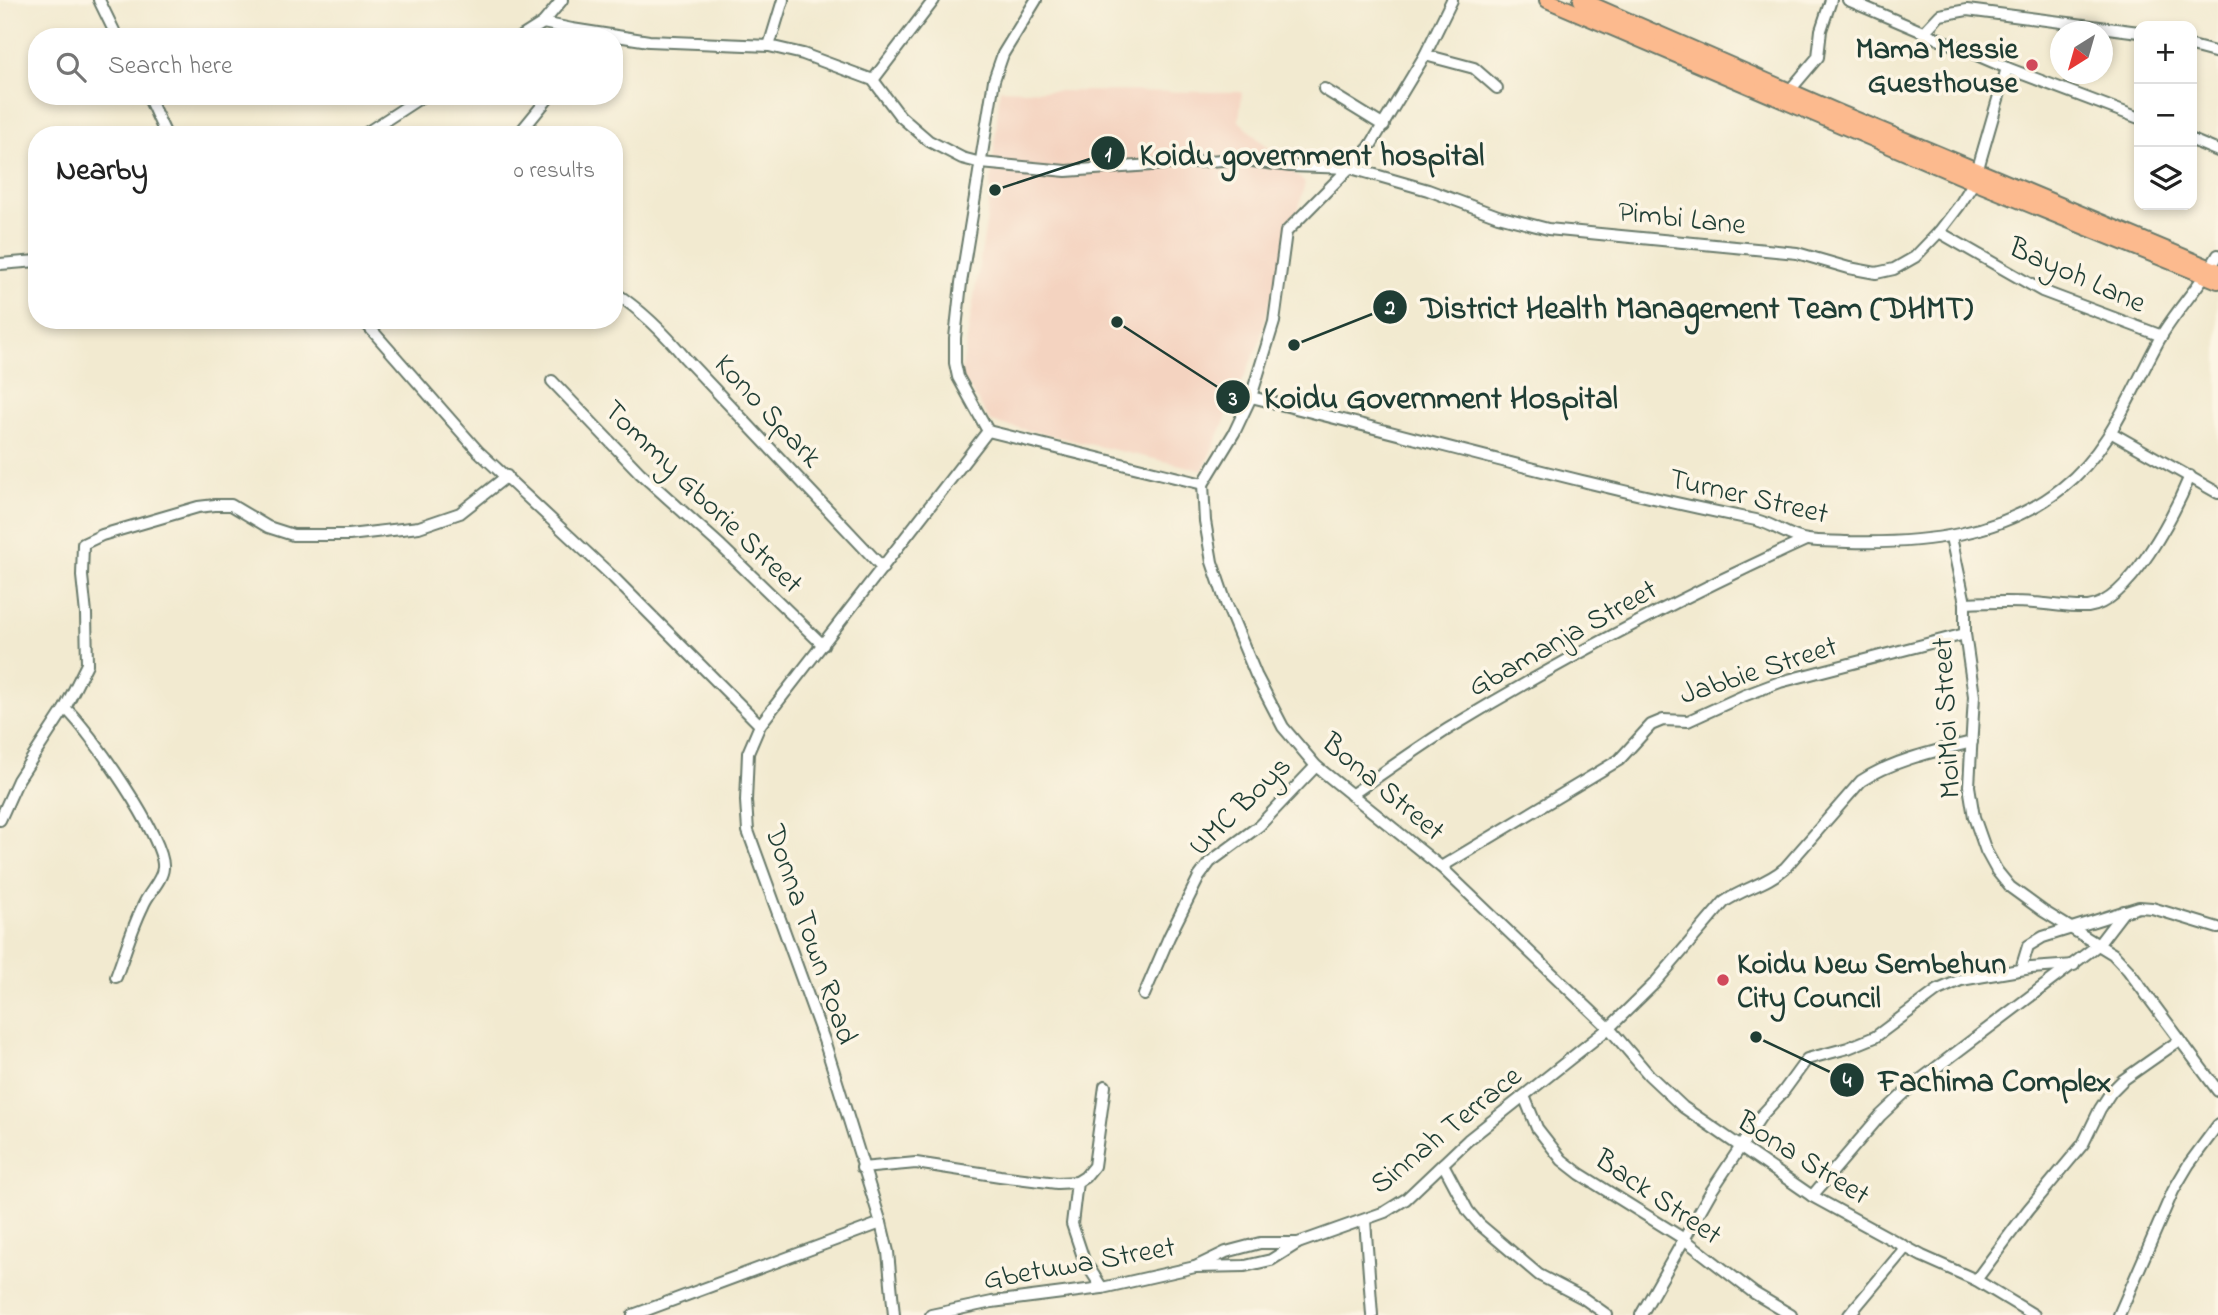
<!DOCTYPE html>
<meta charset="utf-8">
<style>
:root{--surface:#fff;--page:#f6f6f6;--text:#222;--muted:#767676;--line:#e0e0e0}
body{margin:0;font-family:"Indie Flower",sans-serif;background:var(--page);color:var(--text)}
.controls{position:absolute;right:21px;top:21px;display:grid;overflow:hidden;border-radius:14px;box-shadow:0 4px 10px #0003}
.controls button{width:63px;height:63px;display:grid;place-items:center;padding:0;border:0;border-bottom:2px solid var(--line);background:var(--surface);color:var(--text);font:35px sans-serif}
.compass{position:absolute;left:2050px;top:21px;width:63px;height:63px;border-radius:50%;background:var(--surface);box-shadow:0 4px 10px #0003;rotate:217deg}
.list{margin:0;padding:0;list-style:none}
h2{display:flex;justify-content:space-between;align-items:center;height:91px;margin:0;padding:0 28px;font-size:30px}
h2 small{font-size:23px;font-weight:400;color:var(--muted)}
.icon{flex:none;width:38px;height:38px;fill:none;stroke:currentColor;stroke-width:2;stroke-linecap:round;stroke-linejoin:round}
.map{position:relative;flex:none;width:2218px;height:1315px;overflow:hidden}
.search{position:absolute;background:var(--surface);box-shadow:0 4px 10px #0003;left:28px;top:28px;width:595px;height:77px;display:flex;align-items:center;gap:18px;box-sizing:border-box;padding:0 24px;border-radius:28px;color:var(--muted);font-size:26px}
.panel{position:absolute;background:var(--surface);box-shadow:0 4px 10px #0003;left:28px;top:126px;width:595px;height:203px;border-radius:28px}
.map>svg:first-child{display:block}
.built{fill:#f4d3c0}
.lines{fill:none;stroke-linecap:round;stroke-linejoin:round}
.minor-casing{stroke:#697a6b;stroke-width:14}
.major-casing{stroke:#697a6b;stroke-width:18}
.minor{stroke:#fff;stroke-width:10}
.major{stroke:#fcba8e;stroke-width:14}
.poi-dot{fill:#d1495b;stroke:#fcf5e5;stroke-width:2.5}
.labels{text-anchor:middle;stroke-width:7;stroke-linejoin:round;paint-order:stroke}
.poi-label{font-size:30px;font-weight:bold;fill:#1f3d34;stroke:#fcf5e5;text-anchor:end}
.street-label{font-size:30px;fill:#1f3d34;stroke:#fcf5e5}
.leader{fill:none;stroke:#1f3d34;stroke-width:2.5}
.callout-dot{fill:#1f3d34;stroke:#fcf5e5;stroke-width:2.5}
.mark-label{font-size:21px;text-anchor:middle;font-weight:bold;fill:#fff}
.callout-label{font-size:32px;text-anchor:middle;font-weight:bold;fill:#1f3d34;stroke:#fcf5e5;stroke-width:7;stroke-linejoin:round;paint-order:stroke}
</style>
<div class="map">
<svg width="2218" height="1315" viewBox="0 0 2218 1315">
<rect width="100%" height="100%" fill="#fcf5e5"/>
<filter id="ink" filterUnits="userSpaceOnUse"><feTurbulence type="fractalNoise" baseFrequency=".0143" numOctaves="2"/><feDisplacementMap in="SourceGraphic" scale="14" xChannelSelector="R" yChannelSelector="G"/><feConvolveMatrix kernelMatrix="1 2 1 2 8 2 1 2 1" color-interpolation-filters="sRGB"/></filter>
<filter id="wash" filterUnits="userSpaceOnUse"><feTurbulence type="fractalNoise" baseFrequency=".00686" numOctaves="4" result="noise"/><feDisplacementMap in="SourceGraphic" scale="28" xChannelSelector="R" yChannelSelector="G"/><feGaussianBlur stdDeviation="1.57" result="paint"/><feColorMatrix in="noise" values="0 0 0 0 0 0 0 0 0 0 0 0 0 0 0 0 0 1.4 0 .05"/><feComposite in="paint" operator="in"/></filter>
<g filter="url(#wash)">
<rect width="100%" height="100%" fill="#f2ead0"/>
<polygon class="built" points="1000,89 1049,91 1242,92 1239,121 1305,183 1285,266 1270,300 1259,344 1203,470 991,422 961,375 987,218"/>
</g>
<g filter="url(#ink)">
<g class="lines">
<defs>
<g id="minor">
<polyline points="99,0 117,37"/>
<polyline points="1452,0 1425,55 1369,148 1286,232 1274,322 1251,397 1234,433 1203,484 1205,521 1212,562 1226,603 1256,675 1283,727 1316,766 1441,867 1609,1028 1649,1075 1683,1107 1812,1196 1922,1256 1976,1280 2034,1315"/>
<polyline points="1848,0 2007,68 2139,118"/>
<polyline points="543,23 572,29 649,41 769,46 803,54 873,80 900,116 929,141 962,158 981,163 1066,171 1237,159 1290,166 1351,168 1428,190 1498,216 1548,229 1797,253 1849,268 1876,273 1894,269 1915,257 1939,232 1959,206 1974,182 2007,68"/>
<polyline points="1924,32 1940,15 1967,10 2139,32"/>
<polyline points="521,37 543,23 562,0"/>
<polyline points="769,46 783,0"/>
<polyline points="2192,46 2218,53"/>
<polyline points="1425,55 1474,68 1497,88"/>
<polyline points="873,80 934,0"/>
<polyline points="1324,89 1384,126"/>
<polyline points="1790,90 1818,57 1821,30 1831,0"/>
<polyline points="148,96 166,135"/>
<polyline points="363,135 423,96"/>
<polyline points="518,135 550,96"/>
<polyline points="2192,140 2218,151"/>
<polyline points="1939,232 2042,291 2162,336"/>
<polyline points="0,264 37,261"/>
<path d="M 614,292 C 642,311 664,332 685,358 L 883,568"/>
<polyline points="363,320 478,451 614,578 760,725"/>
<polyline points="552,381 640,473 721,546 823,645"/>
<path d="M 1251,397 C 1420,438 1586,486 1756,520 C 1774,524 1790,538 1808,540 C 1821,542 1835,541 1848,542 C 1922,544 2002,536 2062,488 C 2113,448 2132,387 2163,333 C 2180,306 2202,283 2218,255"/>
<polyline points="988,431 958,377 955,363 955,338 961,283 994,80 1003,54 1036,0"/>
<polyline points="988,431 1203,484"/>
<polyline points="2112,433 2218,493"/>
<polyline points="1951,537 1965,603 1965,634 1974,696 1969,786 1974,817 1986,851 1997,871 2010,887 2043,911 2113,954 2128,970 2218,1091"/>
<path d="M 1965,603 C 1988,602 2011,601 2034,603 C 2052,604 2070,608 2088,607 C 2130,602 2175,512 2190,476"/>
<path d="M 65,708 C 88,728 166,839 163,868 C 162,881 148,893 143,906 C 132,928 125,953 116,977"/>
<path d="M 1351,795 C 1383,773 1415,750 1448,729 C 1563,659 1683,596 1806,540"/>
<polyline points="0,820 18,780 65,708 87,664 86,614 82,576 83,544 102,535 198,507 215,505 231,505 268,527 293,535 349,535 419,527 460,513 507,476"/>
<polyline points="1441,867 1619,760 1651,725 1663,720 1688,721 1743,696 1780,682 1965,634"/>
<polyline points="2021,969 2028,946 2043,937 2139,907 2152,908 2218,928"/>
<polyline points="1144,995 1169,937 1199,877 1210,862 1259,826 1316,766"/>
<polyline points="1524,1096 1537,1128 1562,1160 1580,1174 1684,1239 1754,1293 1791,1315"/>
<polyline points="1443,1164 1468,1211 1479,1224 1539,1275 1583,1298 1607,1315"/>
<polyline points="862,1168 916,1163 1000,1176 1057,1183 1077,1182 1085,1177 1094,1166 1105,1086"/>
<polyline points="1077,1182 1072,1224 1084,1260 1102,1288"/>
<polyline points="1812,1196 1880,1116 1912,1086 2098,945 2124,911"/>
<polyline points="1365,1220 1372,1315"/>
<path d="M 1195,1267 L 1245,1266 L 1271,1260 L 1298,1243 L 1385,1212 L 1406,1199 L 1468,1140 L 1609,1028 L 1654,984 L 1724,902 C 1744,888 1767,884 1785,868 L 1861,781 C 1893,760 1935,751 1972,742"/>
<polyline points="1976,1280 2028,1210 2083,1144 2100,1109 2111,1092 2123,1080 2180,1040"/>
<polyline points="633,1315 881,1223"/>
<polyline points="894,1315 888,1252 881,1223 824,1040 748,831 746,801 748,753 760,725 988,431"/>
<polyline points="931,1315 992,1302 1102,1288 1195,1267 1226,1252 1260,1243 1298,1243"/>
<polyline points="1641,1315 1712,1190 1761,1116 1783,1092 1807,1059 1848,1048 1875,1037 1938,990 1961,980 2031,968 2074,965"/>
<polyline points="1849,1315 1906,1247"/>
<polyline points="2119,1315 2173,1191 2189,1164 2218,1125"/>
</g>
<g id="major">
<polyline points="1547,0 1974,182 2218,281"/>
<polyline points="1581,0 1838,112 2218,271"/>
</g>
</defs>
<use href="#minor" class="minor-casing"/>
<use href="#major" class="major-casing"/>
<use href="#minor" class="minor"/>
<use href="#major" class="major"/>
</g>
</g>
<g class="poi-dot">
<circle cx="2032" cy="65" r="7"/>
<circle cx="1723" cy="980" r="7"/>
</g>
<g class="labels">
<g class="poi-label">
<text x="2018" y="58">Mama Messie<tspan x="2018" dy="34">Guesthouse</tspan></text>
<text x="1737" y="973" text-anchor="start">Koidu New Sembehun<tspan x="1737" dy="34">City Council</tspan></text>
</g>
<g class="street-label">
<text transform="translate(1682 217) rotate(6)" y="10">Pimbi Lane</text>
<text transform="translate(2078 274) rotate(24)" y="10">Bayoh Lane</text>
<text transform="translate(769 410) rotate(47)" y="10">Kono Spark</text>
<text transform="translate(1749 495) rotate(13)" y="10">Turner Street</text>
<text transform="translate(704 496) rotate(44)" y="10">Tommy Gborie Street</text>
<text transform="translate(1562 637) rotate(-29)" y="10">Gbamanja Street</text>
<text transform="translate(1758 669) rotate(-18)" y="10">Jabbie Street</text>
<text transform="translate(1945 718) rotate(-93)" y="10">MoiMoi Street</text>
<text transform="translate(1384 786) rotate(40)" y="10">Bona Street</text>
<text transform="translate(1239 805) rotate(-44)" y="10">UMC Boys</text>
<text transform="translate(812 934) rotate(71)" y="10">Donna Town Road</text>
<text transform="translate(1445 1129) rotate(-39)" y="10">Sinnah Terrace</text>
<text transform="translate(1804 1157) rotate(32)" y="10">Bona Street</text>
<text transform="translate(1659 1196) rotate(34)" y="10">Back Street</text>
<text transform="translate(1079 1262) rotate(-10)" y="10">Gbetuwa Street</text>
</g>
</g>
<path class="leader" d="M995 190L1108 153M1294 345L1390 307M1117 322L1233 397M1756 1037L1847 1080"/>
<g class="callout-dot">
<circle cx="995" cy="190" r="7"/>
<circle cx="1294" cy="345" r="7"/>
<circle cx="1117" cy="322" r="7"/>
<circle cx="1756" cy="1037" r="7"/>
<circle cx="1108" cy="153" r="18"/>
<circle cx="1390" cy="307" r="18"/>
<circle cx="1233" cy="397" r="18"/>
<circle cx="1847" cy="1080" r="18"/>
</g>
<g class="mark-label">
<text x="1108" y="161">1</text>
<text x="1390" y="314">2</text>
<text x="1233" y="405">3</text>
<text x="1847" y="1087">4</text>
</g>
<g class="callout-label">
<text x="1312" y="165">Koidu government hospital</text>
<text x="1697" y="318">District Health Management Team (DHMT)</text>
<text x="1441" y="408">Koidu Government Hospital</text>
<text x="1995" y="1091">Fachima Complex</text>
</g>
</svg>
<div class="controls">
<button>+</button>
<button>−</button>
<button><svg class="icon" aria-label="layers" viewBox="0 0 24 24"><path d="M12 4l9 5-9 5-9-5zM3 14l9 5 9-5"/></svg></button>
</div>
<svg class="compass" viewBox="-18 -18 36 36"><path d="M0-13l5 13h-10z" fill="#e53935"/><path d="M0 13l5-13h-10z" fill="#767676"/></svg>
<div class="search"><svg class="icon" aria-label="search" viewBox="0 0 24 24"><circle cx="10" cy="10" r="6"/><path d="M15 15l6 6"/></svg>Search here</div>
<section class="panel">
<h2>Nearby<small>0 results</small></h2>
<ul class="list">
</ul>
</section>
</div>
